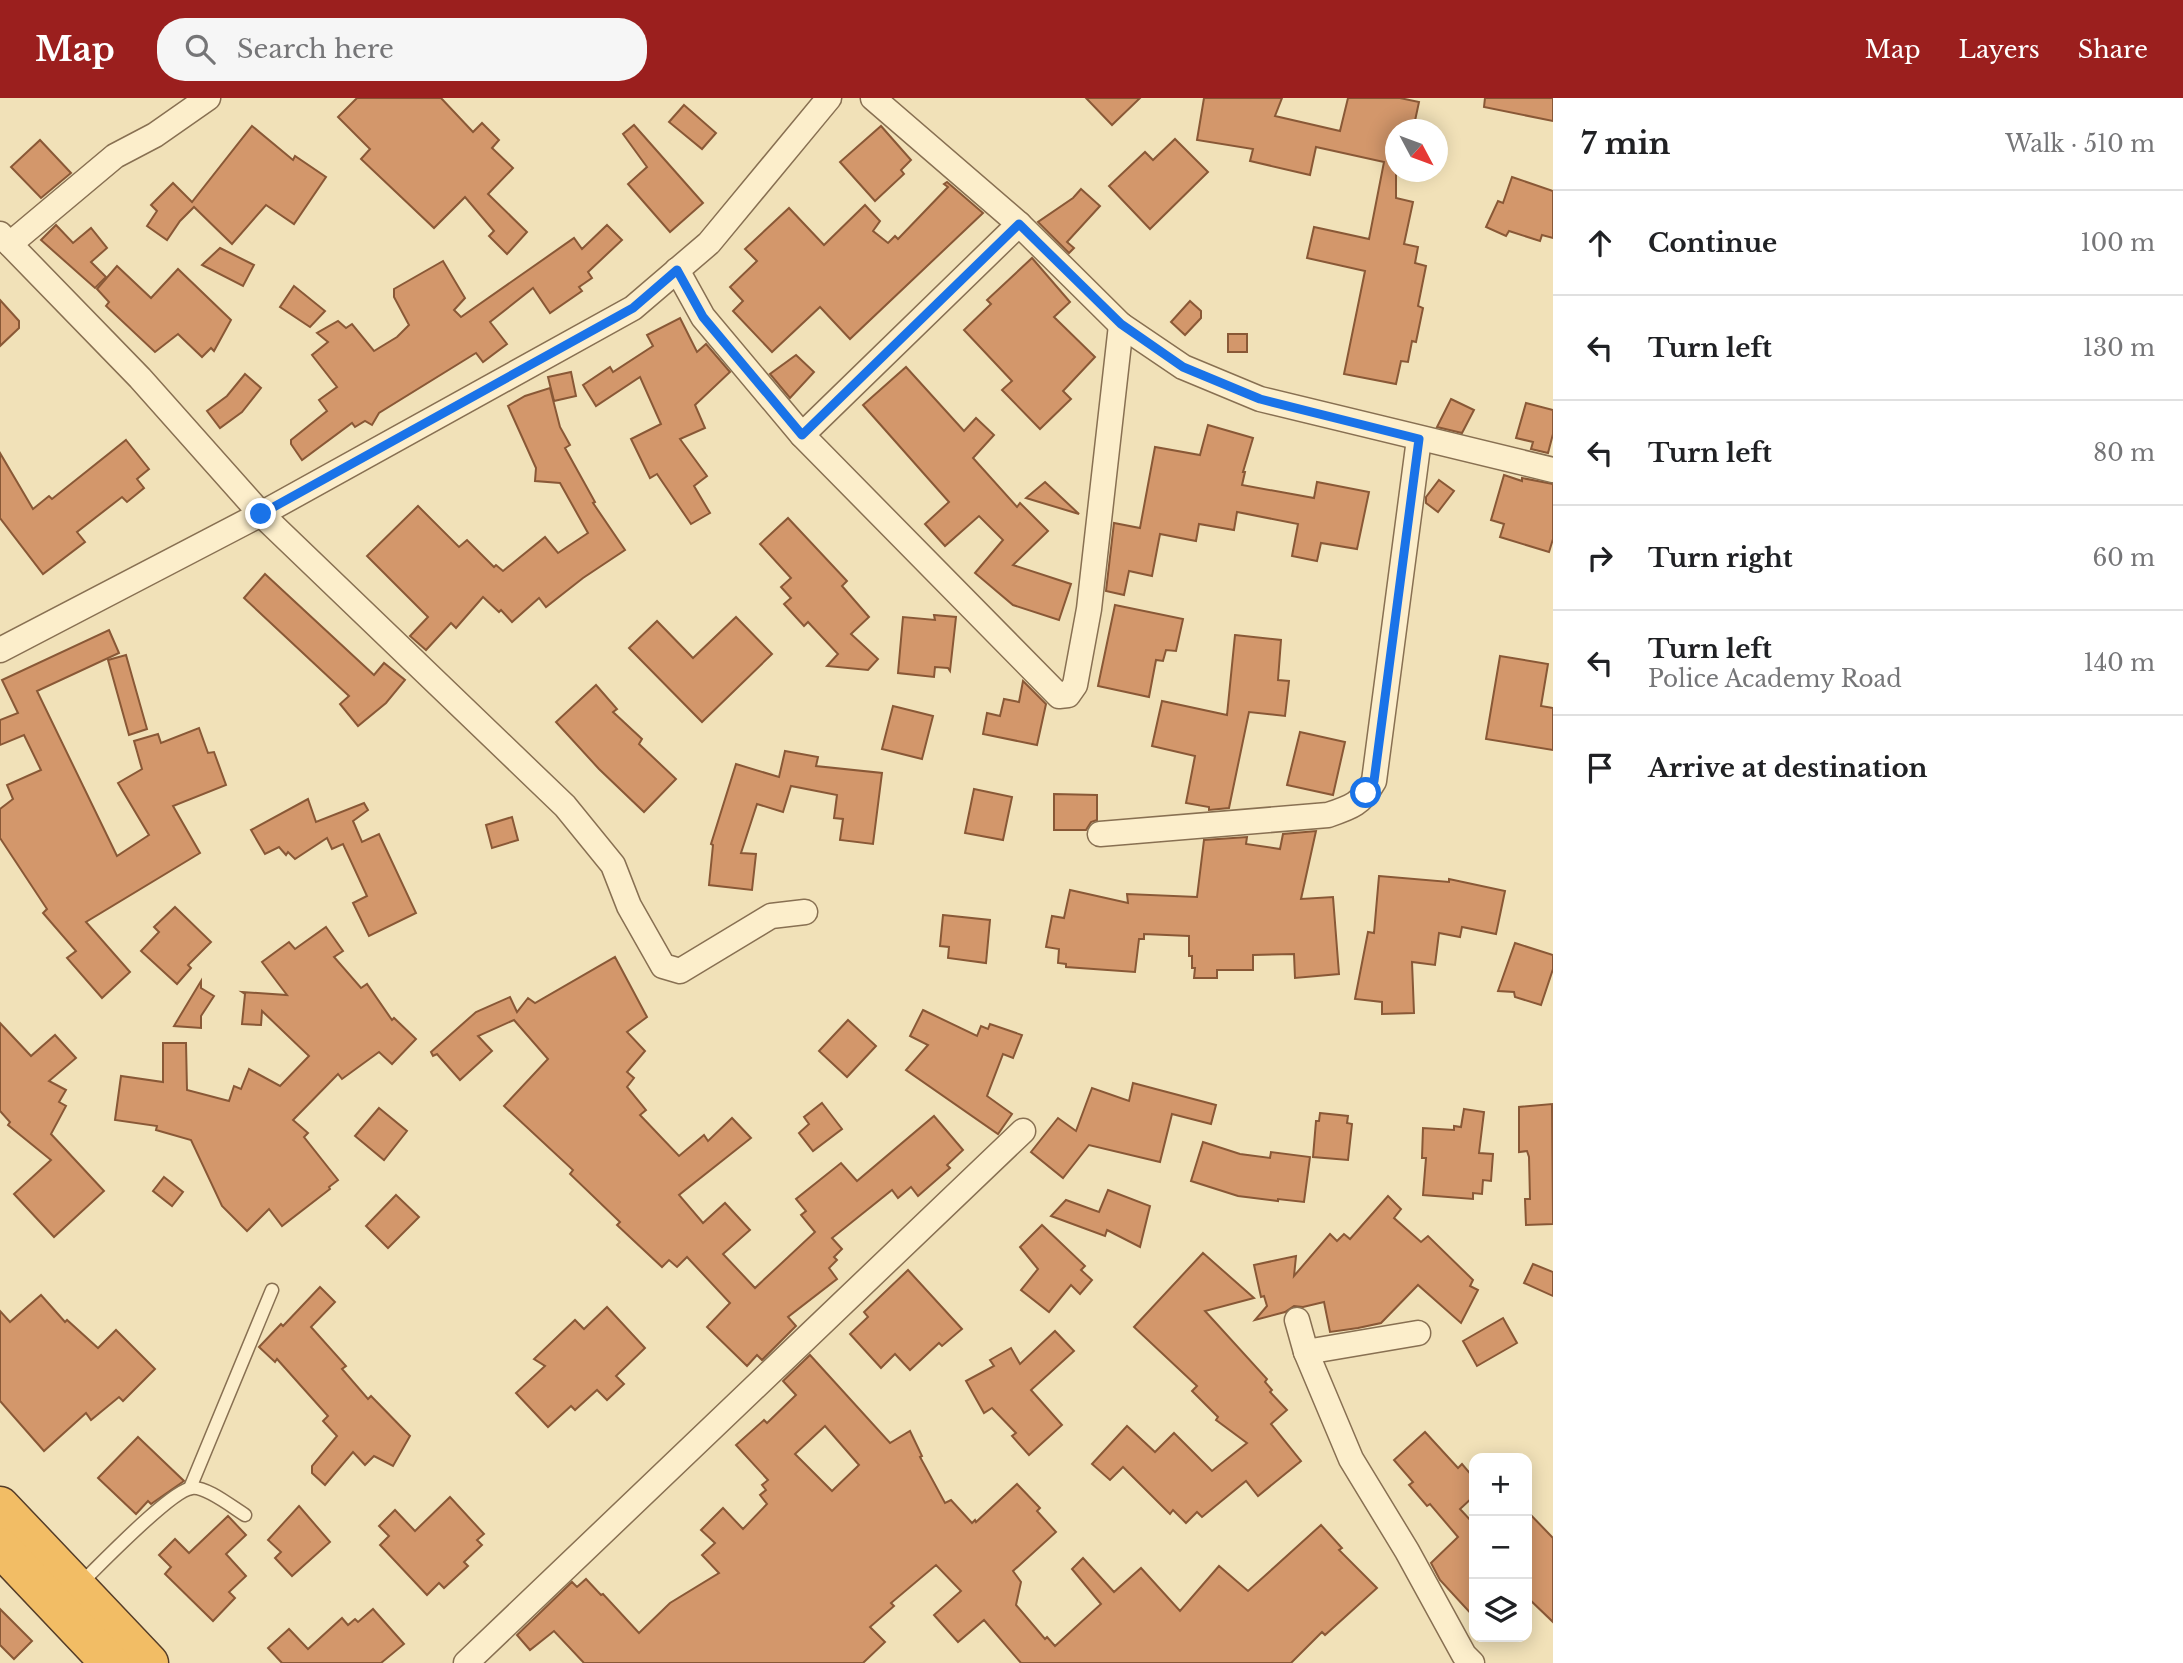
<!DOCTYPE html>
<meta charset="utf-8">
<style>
:root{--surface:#fff;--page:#f6f6f6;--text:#202124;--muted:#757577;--line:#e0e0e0;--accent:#9b1f1e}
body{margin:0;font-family:"Libre Baskerville",serif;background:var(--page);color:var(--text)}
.controls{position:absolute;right:21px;bottom:21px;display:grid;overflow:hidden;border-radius:14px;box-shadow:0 4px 18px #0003}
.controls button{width:63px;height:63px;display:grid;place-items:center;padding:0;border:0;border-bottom:2px solid var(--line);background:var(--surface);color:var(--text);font:35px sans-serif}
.compass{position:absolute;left:1385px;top:21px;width:63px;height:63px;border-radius:50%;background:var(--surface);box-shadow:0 4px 18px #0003;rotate:131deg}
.stop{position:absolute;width:21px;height:21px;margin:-16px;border:5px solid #1a73e8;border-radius:50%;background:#fff}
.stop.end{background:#1a73e8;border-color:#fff;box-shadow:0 2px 7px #0008}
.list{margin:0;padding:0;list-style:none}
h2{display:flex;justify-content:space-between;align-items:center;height:91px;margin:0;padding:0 28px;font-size:30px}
h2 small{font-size:23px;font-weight:400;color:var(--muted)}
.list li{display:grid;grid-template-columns:46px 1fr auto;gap:21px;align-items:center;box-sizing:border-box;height:105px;padding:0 28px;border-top:2px solid var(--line)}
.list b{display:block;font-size:26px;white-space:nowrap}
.list p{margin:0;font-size:23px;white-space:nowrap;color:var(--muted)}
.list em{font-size:23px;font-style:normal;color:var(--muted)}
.icon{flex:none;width:38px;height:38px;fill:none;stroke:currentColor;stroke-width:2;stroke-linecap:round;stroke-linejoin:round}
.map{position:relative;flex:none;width:1553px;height:1565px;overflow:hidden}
header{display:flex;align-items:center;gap:42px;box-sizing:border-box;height:98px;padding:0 35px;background:var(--accent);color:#fff}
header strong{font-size:33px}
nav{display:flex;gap:38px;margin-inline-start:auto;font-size:24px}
.search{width:490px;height:63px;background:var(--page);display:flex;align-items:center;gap:18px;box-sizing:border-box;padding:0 24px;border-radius:28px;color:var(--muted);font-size:26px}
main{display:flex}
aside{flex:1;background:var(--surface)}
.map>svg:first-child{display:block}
.building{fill:#d3976b;stroke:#895836;stroke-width:2;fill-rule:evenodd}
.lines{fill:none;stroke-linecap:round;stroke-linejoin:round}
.service-casing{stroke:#887052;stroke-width:15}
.minor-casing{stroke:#887052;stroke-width:27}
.trunk-casing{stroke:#553d28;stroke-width:41}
.service{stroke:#fceecb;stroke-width:12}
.minor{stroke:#fceecb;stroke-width:24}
.trunk{stroke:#f2bd65;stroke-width:38}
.route{stroke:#1a73e8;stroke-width:9}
</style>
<header>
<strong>Map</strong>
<div class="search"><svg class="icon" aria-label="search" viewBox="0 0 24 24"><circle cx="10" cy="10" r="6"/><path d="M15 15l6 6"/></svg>Search here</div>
<nav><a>Map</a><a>Layers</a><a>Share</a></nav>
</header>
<main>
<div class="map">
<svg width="1553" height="1565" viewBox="0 0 1553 1565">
<rect width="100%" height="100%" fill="#f1e1b8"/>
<g class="building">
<polygon points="357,0 441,0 473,34 482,25 499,42 492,50 513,70 488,96 527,134 507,156 489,138 494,133 465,99 434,130 361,61 370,51 338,19"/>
<polygon points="1086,0 1140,0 1112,27"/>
<polygon points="1204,0 1282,0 1275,18 1340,33 1348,0 1400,0 1419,4 1413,32 1396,32 1396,100 1413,104 1404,146 1418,149 1415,165 1426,168 1418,208 1423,210 1416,244 1412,243 1408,264 1401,263 1396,286 1344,276 1365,173 1307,160 1314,129 1369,141 1384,64 1316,49 1310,77 1250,63 1253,51 1197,42"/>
<polygon points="1485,0 1553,0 1553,23 1484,9"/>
<polygon points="684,7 716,35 702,51 669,24"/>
<polygon points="634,27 703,105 670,134 628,86 647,69 623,36"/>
<polygon points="252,28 293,62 295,58 326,79 294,126 266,107 232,146 194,109 180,123 167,142 147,128 157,113 151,107 173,85 192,104"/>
<polygon points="881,28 911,62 901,72 904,76 875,103 840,64"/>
<polygon points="1175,41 1208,74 1150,131 1109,88 1145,54 1153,62"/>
<polygon points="40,42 71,75 41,100 11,69"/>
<polygon points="1512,79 1553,93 1553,140 1542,137 1540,143 1509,133 1506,138 1486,129 1498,103 1503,105"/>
<polygon points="947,84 983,115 850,241 820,209 772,254 733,213 743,203 730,189 757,163 745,151 789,110 824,147 865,107 880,123 873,133 888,145 895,138 898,141 948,89 944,86"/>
<polygon points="1081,91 1100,108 1067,144 1074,150 1069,155 1038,124 1073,100"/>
<polygon points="56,127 73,145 91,130 107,150 91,164 106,179 95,190 41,142"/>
<polygon points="607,127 622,142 588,174 592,180 579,189 582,193 550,215 533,190 490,224 507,246 483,264 476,255 379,315 372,327 365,323 355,329 352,325 302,362 291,346 291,342 327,313 319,302 337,289 312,257 328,244 317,235 338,223 346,230 352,226 374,253 397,239 409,227 394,199 394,191 443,163 465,200 454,212 461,219 574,140 582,151"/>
<polygon points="220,150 254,167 243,188 202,167"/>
<polygon points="1032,160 1070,204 1054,219 1095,259 1063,293 1071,301 1040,331 1002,292 1012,283 964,232 991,206 987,202"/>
<polygon points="117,168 151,200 178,171 231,222 214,253 211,250 202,259 178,236 155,254 106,208 109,204 97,191"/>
<polygon points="294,188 325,213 310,229 280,209"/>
<polygon points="0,202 19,223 19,230 0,248"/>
<polygon points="1190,203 1201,213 1201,220 1185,237 1171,224"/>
<polygon points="680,220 697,254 706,246 730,274 695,307 705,330 680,341 707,378 694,388 710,415 691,426 657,376 650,380 631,341 661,326 640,279 596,308 583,287 610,269 613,274 653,248 647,237"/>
<rect x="1228" y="236" width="19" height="18"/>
<polygon points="796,257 814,274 790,300 770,276"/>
<polygon points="906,269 964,333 976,320 994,337 973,360 1017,409 1020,405 1048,433 1013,467 1071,486 1059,522 1013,507 975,475 1003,442 979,418 945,448 925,426 949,404 863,307"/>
<polygon points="571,274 576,298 554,303 548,279"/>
<polygon points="245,276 261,290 242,314 220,330 207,313 227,298"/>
<polygon points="550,290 560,329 570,347 565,350 595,404 593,405 625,452 583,480 546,509 539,500 512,524 501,512 499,514 483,499 456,530 451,525 426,552 410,538 428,519 367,458 418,408 459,449 467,442 494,469 496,467 503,473 545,439 558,455 588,435 560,385 535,383 536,370 508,308 525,298"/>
<polygon points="1451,301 1474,312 1462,335 1437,329"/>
<polygon points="1526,305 1553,312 1553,336 1548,355 1531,351 1533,344 1516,340"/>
<polygon points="1208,327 1253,340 1243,374 1245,374 1242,387 1314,400 1317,384 1369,394 1357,451 1321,445 1317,463 1292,458 1298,426 1237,414 1234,432 1199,426 1196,443 1160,436 1152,478 1129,473 1124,497 1106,493 1114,425 1140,430 1155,349 1200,357"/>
<polygon points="126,342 149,371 137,381 144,390 127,404 122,399 77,434 85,444 43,476 0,420 0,355 33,411 49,398 52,401"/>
<polygon points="1504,377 1522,383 1522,380 1553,386 1553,441 1549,454 1500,439 1504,426 1491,422"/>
<polygon points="1439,382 1454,393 1438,414 1426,405 1426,399"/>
<polygon points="1045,384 1079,416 1026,400"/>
<polygon points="788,420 847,483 842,488 869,519 851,536 878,561 868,572 827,568 838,556 808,524 804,528 784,506 791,500 781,489 791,480 760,446"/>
<polygon points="265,476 374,577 384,565 405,582 386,605 358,628 340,606 349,598 244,500"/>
<polygon points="1115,507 1183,521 1176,553 1166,552 1163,563 1156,562 1149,599 1098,588"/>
<polygon points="934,517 956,519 950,573 948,570 935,569 934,579 898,575 903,519 935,522"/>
<polygon points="736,519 772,556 702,624 629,550 657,523 693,560"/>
<polygon points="109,532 119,555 37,593 117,758 149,737 118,685 142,671 134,643 158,636 161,645 199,630 208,655 214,654 226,687 173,708 200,755 86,824 130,874 102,900 67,860 76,853 43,815 47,811 0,740 0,711 13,701 7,687 41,672 24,637 0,647 0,622 18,615 2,582"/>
<polygon points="1235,537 1281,542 1278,582 1289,583 1285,618 1249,614 1229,710 1209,712 1209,709 1186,705 1195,658 1152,648 1162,603 1227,617"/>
<polygon points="126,557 147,631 129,637 108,562"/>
<polygon points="1500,558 1548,566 1541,608 1553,610 1553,652 1486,641"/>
<polygon points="1023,583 1046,606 1037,647 983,636 987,615 1000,618 1004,601 1019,604"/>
<polygon points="596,587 617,611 613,614 642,641 639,646 676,681 644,714 599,671 556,624"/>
<polygon points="893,608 933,618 922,661 882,651"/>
<polygon points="1300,634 1345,644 1333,697 1287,687"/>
<polygon points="785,653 818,659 816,668 882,675 873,746 840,742 843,721 834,720 837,697 791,688 783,714 757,706 741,755 756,756 752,792 709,787 713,747 711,746 736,666 779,679"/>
<polygon points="974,691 1012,699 1003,742 965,735"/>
<polygon points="1054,696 1097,697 1097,722 1091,724 1086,732 1054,732"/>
<polygon points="308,701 316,724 364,705 368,712 353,723 362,744 379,736 416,815 369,838 353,805 367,798 343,746 332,751 327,740 295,761 288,754 286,757 279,749 265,756 251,732"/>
<polygon points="512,719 518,742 492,750 486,727"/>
<polygon points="1316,733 1301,801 1333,799 1339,876 1295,880 1294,856 1253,857 1253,872 1217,872 1217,880 1194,880 1195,870 1192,870 1192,858 1189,858 1189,838 1144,836 1144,841 1139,841 1135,874 1066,869 1066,866 1058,865 1059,851 1046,849 1052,818 1064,820 1070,792 1128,805 1127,796 1197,799 1204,742 1247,739 1246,746 1280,751 1283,736"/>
<polygon points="1379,778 1449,784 1449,781 1505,793 1496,836 1462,829 1460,839 1439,835 1435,867 1412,864 1414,915 1382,916 1382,904 1355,901 1368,834 1374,835"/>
<polygon points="175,809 211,844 188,867 191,870 177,886 141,853 159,834 154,829"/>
<polygon points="943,817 990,822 986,865 948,860 949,849 940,848"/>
<polygon points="326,829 343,853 334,859 361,890 367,886 392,922 394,920 416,941 392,966 379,954 342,981 338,976 293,1022 308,1035 304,1039 338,1082 329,1089 330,1091 282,1128 269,1111 247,1133 222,1108 191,1042 156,1032 157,1028 115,1022 121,978 163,984 163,945 186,945 187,992 229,1003 234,988 241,991 249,971 280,988 309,958 262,913 261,927 242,926 245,896 242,894 287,897 262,864 289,844 295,851"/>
<polygon points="1515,845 1553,857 1553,871 1541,907 1515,899 1514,894 1498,893"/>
<polygon points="615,859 647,919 627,934 645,953 627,974 634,980 627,989 646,1012 640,1017 679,1058 704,1037 708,1043 732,1020 751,1040 679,1097 703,1125 725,1105 750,1132 723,1156 755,1190 815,1134 801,1117 806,1113 796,1101 841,1065 857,1083 934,1018 963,1052 947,1067 950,1070 918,1098 911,1089 898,1100 892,1092 832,1140 842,1151 834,1159 837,1162 829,1170 837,1181 788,1219 796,1228 762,1262 757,1257 747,1268 707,1229 730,1205 687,1159 677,1169 669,1162 662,1169 617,1127 620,1124 570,1076 573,1072 504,1008 548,961 514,922 478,938 492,953 460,982 437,956 433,958 431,954 476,914 510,899 517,914 528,900 535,905"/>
<polygon points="201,883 201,890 214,898 201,918 201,930 174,928"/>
<polygon points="923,912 977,938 981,928 988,931 990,926 1022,937 1013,960 1003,956 987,998 1012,1016 998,1036 906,972 928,947 910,938"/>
<polygon points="848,922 876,948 847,979 819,953"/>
<polygon points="0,925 31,958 55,937 76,960 49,983 66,992 59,1004 66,1008 51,1036 104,1093 54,1139 14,1096 51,1062 8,1027 10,1024 0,1013"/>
<polygon points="1133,985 1216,1007 1211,1026 1172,1016 1160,1064 1089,1047 1063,1080 1031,1054 1058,1020 1076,1033 1092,990 1129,1003"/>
<polygon points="822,1005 842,1031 813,1053 799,1035 809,1026 804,1019"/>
<polygon points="1552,1006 1553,1126 1526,1127 1525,1101 1530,1101 1529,1059 1527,1053 1519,1054 1519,1009"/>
<polygon points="379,1010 407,1033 384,1062 355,1038"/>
<polygon points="1464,1011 1484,1014 1479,1055 1493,1056 1491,1083 1483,1082 1482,1096 1473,1095 1473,1101 1423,1097 1426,1060 1422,1060 1423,1030 1454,1032 1454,1028 1461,1029"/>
<polygon points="1320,1015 1348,1018 1347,1025 1352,1026 1348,1062 1313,1059 1316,1023 1319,1023"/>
<polygon points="1203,1044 1240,1056 1270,1060 1271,1054 1310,1059 1304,1104 1278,1101 1278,1103 1238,1098 1191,1083"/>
<polygon points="164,1079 183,1094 172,1108 153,1093"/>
<polygon points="1108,1092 1150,1108 1140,1149 1107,1132 1105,1138 1051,1118 1066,1102 1099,1114"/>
<polygon points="396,1097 419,1119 388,1150 366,1128"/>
<polygon points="1388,1098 1401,1111 1394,1120 1421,1144 1428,1138 1473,1182 1470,1188 1478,1192 1461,1225 1418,1187 1381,1225 1358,1230 1330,1234 1324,1204 1303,1209 1294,1208 1285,1214 1255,1222 1267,1208 1264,1198 1261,1199 1254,1167 1296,1158 1294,1178 1330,1136 1337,1143 1344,1136 1350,1141"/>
<polygon points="1042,1127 1085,1168 1081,1172 1092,1182 1080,1196 1071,1187 1049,1214 1021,1192 1038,1171 1020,1149"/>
<polygon points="1203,1155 1254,1200 1205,1213 1267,1281 1265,1284 1272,1292 1270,1294 1287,1312 1271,1326 1301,1363 1258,1398 1246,1383 1202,1419 1197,1414 1186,1425 1173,1412 1170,1416 1123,1369 1110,1382 1092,1366 1127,1328 1155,1354 1174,1335 1212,1373 1247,1345 1216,1322 1218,1319 1192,1293 1197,1288 1134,1229"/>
<polygon points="1533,1166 1553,1174 1553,1198 1524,1185"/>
<polygon points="908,1172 962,1231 942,1248 939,1245 910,1272 895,1256 881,1270 850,1236 868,1219 864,1214"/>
<polygon points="320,1189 335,1204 311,1229 346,1268 342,1271 368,1301 371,1298 410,1338 393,1368 374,1358 365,1367 353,1354 325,1387 312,1375 312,1368 337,1338 323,1323 328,1318 277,1261 275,1264 259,1249 281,1226 283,1228"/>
<polygon points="41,1197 65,1224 67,1222 98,1250 116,1232 155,1271 123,1303 119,1299 91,1322 86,1315 44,1353 0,1303 0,1213 10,1224"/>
<polygon points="607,1209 645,1250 616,1278 624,1286 607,1302 597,1292 575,1312 571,1308 548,1329 516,1295 545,1268 534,1261 575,1222 584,1231"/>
<polygon points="1503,1220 1517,1245 1477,1268 1463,1243"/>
<polygon points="1055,1233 1074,1253 1031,1292 1062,1327 1029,1357 1012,1338 1016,1335 992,1310 984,1315 966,1283 994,1268 990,1262 1011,1250 1020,1266"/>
<path d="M 810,1257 L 890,1345 L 910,1333 L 922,1358 L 920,1359 L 945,1405 L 951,1402 L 972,1425 L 975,1422 L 976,1424 L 1017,1386 L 1040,1410 L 1037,1413 L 1056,1434 L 1013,1473 L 1021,1484 L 1016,1507 L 1045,1541 L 1047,1539 L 1055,1548 L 1101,1506 L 1072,1471 L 1083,1460 L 1114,1494 L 1141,1470 L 1180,1513 L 1219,1468 L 1248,1493 L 1321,1427 L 1342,1450 L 1339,1452 L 1377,1490 L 1325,1537 L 1322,1534 L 1291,1565 L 1021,1565 L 984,1522 L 958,1544 L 934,1517 L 961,1493 L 936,1467 L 891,1505 L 894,1508 L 870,1529 L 885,1544 L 863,1565 L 584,1565 L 554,1533 L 530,1552 L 517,1537 L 572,1484 L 577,1489 L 586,1481 L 601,1497 L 603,1496 L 639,1535 L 670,1505 L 719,1475 L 702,1457 L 715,1445 L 701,1432 L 723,1410 L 743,1431 L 767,1406 L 760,1397 L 766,1392 L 762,1387 L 768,1382 L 736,1347 L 764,1322 L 767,1325 L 796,1297 L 783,1283 ZM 825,1328 L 859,1367 L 832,1393 L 795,1356 Z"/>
<polygon points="1425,1334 1458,1370 1462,1366 1474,1380 1474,1398 1460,1411 1473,1425 1474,1423 1474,1519 1440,1482 1431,1465 1458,1439 1430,1406 1427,1408 1409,1387 1413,1384 1394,1362"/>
<polygon points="138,1339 184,1383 151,1406 148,1403 136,1416 98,1380"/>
<polygon points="450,1399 484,1436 477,1442 482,1447 464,1464 468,1468 444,1490 439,1485 427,1497 380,1447 389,1438 379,1428 395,1412 415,1433"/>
<polygon points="299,1408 330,1444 292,1478 275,1460 281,1454 268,1442"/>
<polygon points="1527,1413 1553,1440 1553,1524 1527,1499"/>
<polygon points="228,1418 246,1437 226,1456 246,1478 229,1494 235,1500 213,1523 165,1476 171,1469 159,1457 175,1441 189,1455"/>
<polygon points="0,1511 32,1543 14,1561 0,1547"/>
<polygon points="373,1511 404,1546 381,1565 282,1565 268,1550 289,1531 308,1551 342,1520 348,1527 355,1521 358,1524"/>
</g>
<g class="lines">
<defs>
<g id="service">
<polyline points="190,1390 272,1192"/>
<path d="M 80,1486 C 99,1468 171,1392 192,1390 C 206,1388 232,1409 245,1417"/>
</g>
<g id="minor">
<polyline points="873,0 1019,126 1121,227 1183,269 1260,301 1553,372"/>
<polyline points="0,136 140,280 261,416 565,708 613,767 629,808 663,868 680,873 771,818 805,814"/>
<polyline points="10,146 115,58 155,37 208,0"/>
<polyline points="677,172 703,219 802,337 1059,598 1068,597 1075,587 1089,511 1121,227"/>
<polyline points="802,337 1019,126"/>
<polyline points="0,552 261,416 633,210 709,145 829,0"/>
<path d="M 1100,736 L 1328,717 C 1352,709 1361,706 1374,683 L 1419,341"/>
<polyline points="1297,1222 1306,1254 1351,1361 1407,1453 1464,1557 1472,1565"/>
<polyline points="1306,1254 1418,1235"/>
<polyline points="466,1565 1023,1033"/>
</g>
<g id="trunk">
<polyline points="0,1408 149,1565"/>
<polyline points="0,1449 110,1565"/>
</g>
</defs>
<use href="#service" class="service-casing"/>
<use href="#minor" class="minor-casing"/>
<use href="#trunk" class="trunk-casing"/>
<use href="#service" class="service"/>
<use href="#minor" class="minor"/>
<use href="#trunk" class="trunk"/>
</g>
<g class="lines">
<polyline class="route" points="261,416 633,210 677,172 703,219 802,337 1019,126 1121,226 1183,269 1260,301 1419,341 1374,683 1366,695"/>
</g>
</svg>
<div class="controls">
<button>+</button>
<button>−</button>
<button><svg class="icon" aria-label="layers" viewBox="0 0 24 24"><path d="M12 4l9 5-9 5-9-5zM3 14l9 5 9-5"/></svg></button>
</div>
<svg class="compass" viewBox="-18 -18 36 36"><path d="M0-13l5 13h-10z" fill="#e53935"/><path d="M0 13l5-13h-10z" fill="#757577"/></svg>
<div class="stop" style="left:1366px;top:695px"></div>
<div class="stop end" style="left:261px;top:416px"></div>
</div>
<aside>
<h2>7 min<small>Walk · 510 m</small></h2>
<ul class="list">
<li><svg class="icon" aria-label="ahead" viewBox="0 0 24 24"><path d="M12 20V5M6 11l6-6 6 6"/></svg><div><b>Continue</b></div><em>100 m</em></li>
<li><svg class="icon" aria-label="left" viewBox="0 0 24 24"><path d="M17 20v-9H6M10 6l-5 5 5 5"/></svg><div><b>Turn left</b></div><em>130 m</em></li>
<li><svg class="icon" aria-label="left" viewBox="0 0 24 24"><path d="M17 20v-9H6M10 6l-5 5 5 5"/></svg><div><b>Turn left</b></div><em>80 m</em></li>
<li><svg class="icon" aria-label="right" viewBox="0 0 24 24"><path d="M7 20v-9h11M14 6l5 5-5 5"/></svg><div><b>Turn right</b></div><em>60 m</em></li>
<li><svg class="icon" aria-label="left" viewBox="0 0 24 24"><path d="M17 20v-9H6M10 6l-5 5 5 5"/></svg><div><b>Turn left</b><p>Police Academy Road</p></div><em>140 m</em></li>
<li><svg class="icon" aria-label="arrive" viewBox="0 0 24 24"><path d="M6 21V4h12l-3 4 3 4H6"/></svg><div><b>Arrive at destination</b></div></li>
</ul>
</aside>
</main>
